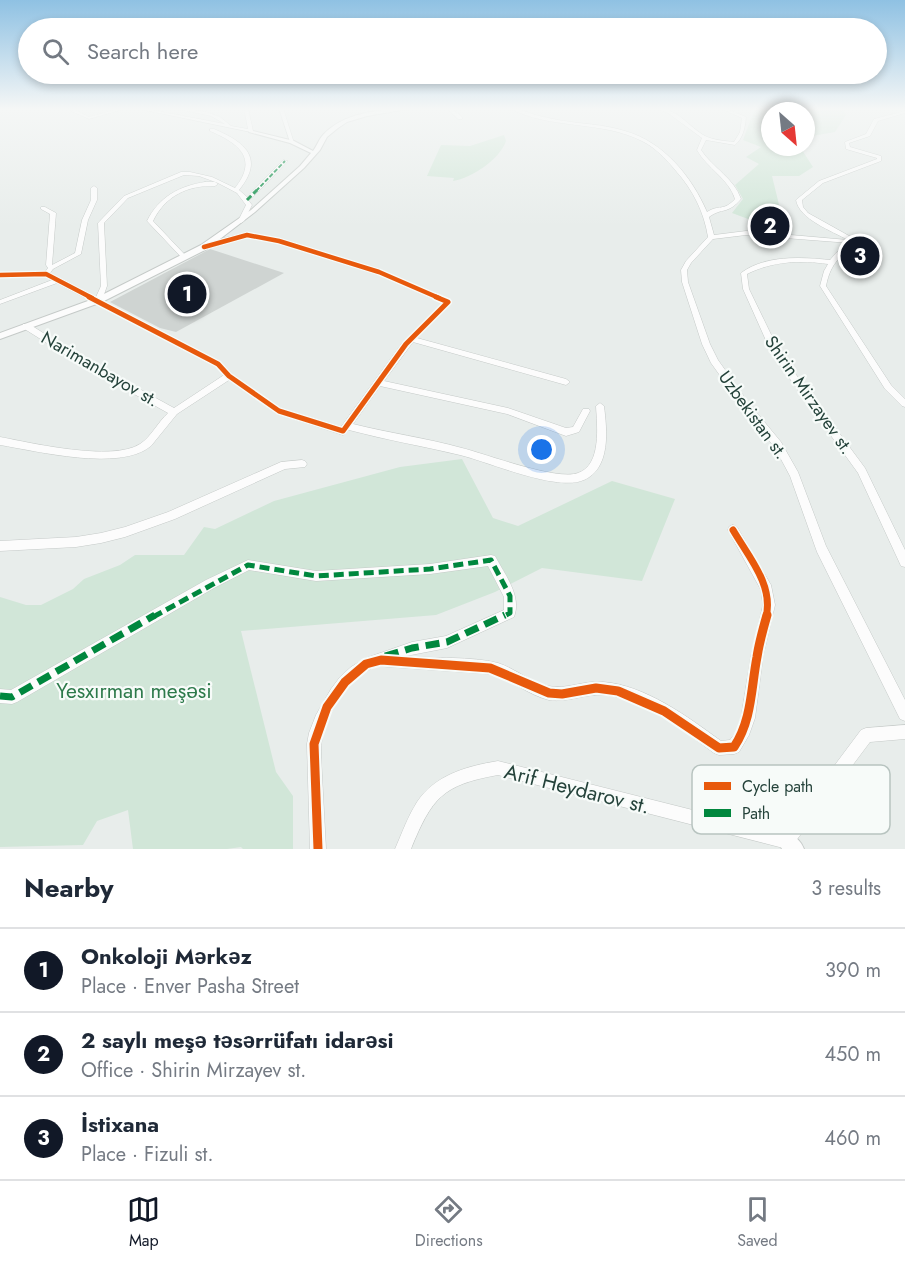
<!DOCTYPE html>
<meta charset="utf-8">
<style>
:root{--surface:#fff;--page:#f2f2f3;--text:#1f2937;--muted:#747a83;--line:#e0e1e3;--accent:#111827}
body{margin:0;font-family:Jost,sans-serif;background:var(--page);color:var(--text)}
.compass{position:absolute;left:761px;top:102px;width:54px;height:54px;border-radius:50%;background:var(--surface);box-shadow:0 3px 9px #0003;rotate:153deg}
.you{position:absolute;left:542px;top:450px;width:21px;height:21px;margin:-15px;border:4px solid #fff;border-radius:50%;background:#1a73e8;box-shadow:0 0 0 9px #1a73e833}
.badge{display:grid;place-items:center;width:39px;height:39px;border-radius:50%;background:var(--accent);color:#fff;font-size:20px;font-weight:700}
.pin{position:absolute;translate:-50% -50%;border:3px solid #fff;box-shadow:0 2px 6px #0006}
.list{margin:0;padding:0;list-style:none}
h2{display:flex;justify-content:space-between;align-items:center;height:78px;margin:0;padding:0 24px;font-size:26px}
h2 small{font-size:20px;font-weight:400;color:var(--muted)}
.list li{display:grid;grid-template-columns:39px 1fr auto;gap:18px;align-items:center;box-sizing:border-box;height:84px;padding:0 24px;border-top:2px solid var(--line)}
.list b{display:block;font-size:22px;white-space:nowrap}
.list p{margin:0;font-size:20px;white-space:nowrap;color:var(--muted)}
.list em{font-size:20px;font-style:normal;color:var(--muted)}
.icon{flex:none;width:33px;height:33px;fill:none;stroke:currentColor;stroke-width:2;stroke-linecap:round;stroke-linejoin:round}
.map{position:relative;flex:none;width:905px;height:849px;overflow:hidden}
.search{position:absolute;background:var(--surface);box-shadow:0 3px 9px #0003;left:18px;right:18px;top:18px;height:66px;display:flex;align-items:center;gap:15px;box-sizing:border-box;padding:0 21px;border-radius:33px;color:var(--muted);font-size:22px}
.sheet{height:330px;background:var(--surface)}
nav{display:flex;justify-content:space-around;align-items:center;box-sizing:border-box;height:84px;border-top:2px solid var(--line);background:var(--surface);font-size:16px;color:var(--muted)}
nav a{display:grid;justify-items:center;gap:3px}
nav .on{color:var(--accent)}
.map>svg:first-child{display:block}
.green{fill:#d1e6d8}
.building{fill:#cfd4d2}
.lines{fill:none;stroke-linecap:round;stroke-linejoin:round}
.minor-casing{stroke:#c5cac8;stroke-width:1}
.tertiary-casing{stroke:#c5cac8;stroke-width:2}
.minor{fill:#fcfcfc;fill-rule:evenodd}
.tertiary{fill:#fcfcfc;fill-rule:evenodd}
.quiet-far3{stroke:#00873e;stroke-width:2;stroke-dasharray:4.5 2;stroke-linecap:butt}
.quiet-far2{stroke:#00873e;stroke-width:3;stroke-dasharray:6 3;stroke-linecap:butt}
.quiet-far1{stroke:#00873e;stroke-width:5;stroke-dasharray:10 5;stroke-linecap:butt}
.quiet{stroke:#00873e;stroke-width:7;stroke-dasharray:14 7;stroke-linecap:butt}
.cycleway-far3-casing{stroke:#f7fbf9;stroke-width:7}
.cycleway-far2-casing{stroke:#f7fbf9;stroke-width:8}
.cycleway-far1-casing{stroke:#f7fbf9;stroke-width:10}
.cycleway-casing{stroke:#f7fbf9;stroke-width:13}
.cycleway-far3{stroke:#e8590c;stroke-width:4.5}
.cycleway-far2{stroke:#e8590c;stroke-width:5}
.cycleway-far1{stroke:#e8590c;stroke-width:7}
.cycleway{stroke:#e8590c;stroke-width:9}
.labels{text-anchor:middle;stroke-width:4.5;stroke-linejoin:round;paint-order:stroke}
.street-label{font-size:18px;fill:#24423a;stroke:#f7fbf9}
.near-park-label{font-size:21px;fill:#2d7a4b;stroke:#f7fbf9}
.near-street-label{font-size:21px;fill:#24423a;stroke:#f7fbf9}
.key{fill:#f7fbf9;stroke:#b8c4c0;stroke-width:1.5}
.key-label{font-size:16px;fill:#24423a}
</style>
<div class="map">
<svg width="905" height="849" viewBox="0 0 905 849">
<rect width="100%" height="100%" fill="#e8edeb"/>
<g class="green">
<polygon points="755,108 835,108 844,111 846,115 835,132 806,137 806,111 770,111 770,147 800,147 813,167 799,176 772,176 783,221 759,223 732,213 743,199 735,185 759,164 746,157 761,147 743,140"/>
<path d="M 504,135 L 506,141 C 500,159 472,178 453,181 L 454,178 L 427,176 L 441,145 L 470,146 Z"/>
<polygon points="462,459 493,518 518,526 612,481 675,499 642,581 542,568 495,592 436,615 241,631 276,772 293,796 293,849 243,849 241,847 227,849 133,849 128,810 97,821 83,845 0,847 0,597 26,605 41,605 73,589 84,579 120,565 135,555 184,555 204,527 215,529 274,501 400,467"/>
</g>
<polygon class="building" points="210,249 284,273 176,332 160,328 110,302"/>
<g class="lines">
<defs>
<g id="minor">
<polygon points="121,108 127,108 89,119 71,111 75,110 89,117"/>
<polygon points="135,108 142,108 225,124 211,116 173,108 181,108 206,112 220,117 231,126 248,129 244,108 248,108 253,131 251,132"/>
<polygon points="279,108 283,108 294,143 290,142"/>
<polygon points="447,108 451,108 462,117 462,119 458,119"/>
<path d="M 509,108 C 518,108 526,112 535,115 C 542,117 550,118 558,120 C 580,124 603,124 625,131 C 664,142 692,177 707,212 C 719,204 723,212 735,199 C 729,179 707,168 697,150 L 702,138 L 668,113 L 656,108 C 676,107 689,127 705,136 C 713,140 725,141 734,142 L 740,132 L 742,118 L 722,109 L 728,108 L 727,109 L 746,117 C 745,128 743,138 735,145 L 706,140 L 701,150 C 713,168 734,178 741,199 C 727,215 723,207 709,217 L 714,235 L 746,231 L 848,240 C 832,231 799,219 796,200 L 819,181 L 877,159 L 877,158 L 846,149 L 845,142 L 866,134 L 874,119 L 905,111 L 905,113 L 878,121 L 870,136 L 849,143 L 850,147 L 881,156 L 881,161 L 823,183 L 802,200 L 803,207 L 808,213 L 860,242 C 841,256 831,261 826,286 L 891,385 L 905,399 L 905,407 L 902,406 L 885,389 L 820,286 L 824,271 L 828,264 C 800,260 773,261 747,274 L 749,289 L 780,353 L 865,468 L 905,550 L 905,567 L 901,566 L 858,473 L 772,354 L 743,289 L 741,273 C 765,255 801,257 830,260 L 836,253 L 850,243 L 746,235 L 713,239 L 691,263 L 687,270 L 688,282 L 710,344 L 718,360 L 748,402 L 781,442 L 798,472 L 826,546 L 905,700 L 905,721 L 900,719 L 817,552 L 790,476 L 775,448 L 742,406 L 711,363 L 702,344 L 682,282 L 681,270 L 686,261 L 708,237 C 704,212 693,190 676,171 C 667,160 656,148 642,141 C 601,120 550,130 509,108 Z"/>
<path d="M 210,129 L 214,129 C 245,142 265,158 239,190 L 247,197 L 283,160 L 288,161 L 249,201 L 252,205 L 244,221 L 241,223 L 238,221 L 246,205 L 237,193 L 218,183 L 199,176 L 184,175 L 128,198 L 104,223 L 107,286 L 102,300 L 221,362 L 232,374 L 282,409 L 341,427 L 403,342 L 443,303 L 377,273 L 278,243 L 247,237 L 227,241 L 205,248 L 202,246 L 224,238 L 247,233 L 279,239 L 381,271 L 452,302 L 417,338 L 566,379 L 570,382 L 566,385 L 413,342 L 384,381 L 508,408 L 566,428 L 573,427 L 583,409 L 589,409 L 590,411 L 579,432 L 566,436 L 507,414 L 380,386 L 353,424 C 389,433 426,438 462,448 C 486,454 557,481 578,473 C 602,465 597,425 596,406 L 600,403 L 604,406 C 607,430 611,468 584,480 C 557,492 489,462 460,455 C 423,446 386,440 349,430 L 346,433 L 343,435 L 276,413 L 229,380 L 177,414 L 151,446 C 120,472 37,451 0,445 L 0,437 C 32,443 112,462 140,444 C 151,437 158,422 168,413 L 77,362 L 23,328 L 23,324 L 29,324 L 83,358 L 174,408 L 224,375 L 215,366 L 57,283 L 0,304 L 0,300 L 52,280 L 45,276 L 0,277 L 0,273 L 45,272 L 48,268 L 46,265 L 50,214 L 41,209 L 41,207 L 45,207 L 56,213 L 52,265 L 75,253 L 82,220 L 91,200 L 91,188 L 94,186 L 97,188 L 97,200 L 88,220 L 81,254 L 53,269 L 50,273 L 96,297 L 101,286 L 98,223 L 124,196 L 181,172 L 190,172 L 212,177 L 235,188 C 259,158 238,143 210,131 Z"/>
<path d="M 205,182 L 215,182 L 218,184 L 215,186 C 188,185 165,196 153,221 L 187,257 L 182,258 L 147,221 C 159,197 179,186 205,182 Z"/>
<polygon points="302,460 305,461 307,464 305,467 285,469 175,519 125,537 101,543 76,547 0,551 0,541 76,537 101,533 125,527 168,512 281,462"/>
<path d="M 733,525 L 737,527 L 771,585 L 775,605 L 763,656 L 755,718 L 749,735 L 739,752 L 734,754 L 719,755 L 714,753 C 682,730 646,699 605,695 C 586,693 568,703 549,700 C 528,695 511,679 490,674 L 377,666 C 351,676 329,707 323,734 C 321,741 321,749 321,757 L 326,849 L 310,849 L 307,744 L 309,733 L 316,715 L 331,689 L 340,677 L 351,667 L 366,658 L 412,642 L 446,636 L 504,610 L 504,597 L 488,566 L 430,574 L 316,581 L 249,570 L 214,588 L 17,702 L 12,704 L 0,703 L 0,689 L 11,690 L 206,580 L 248,560 L 316,571 L 430,564 L 491,555 L 495,556 C 505,575 522,596 514,617 L 447,648 L 406,656 C 434,659 471,656 498,663 C 516,669 530,682 548,686 C 567,690 584,680 603,682 C 645,685 688,717 721,741 L 730,740 L 737,731 L 741,718 L 751,656 L 763,605 L 761,590 L 728,530 L 729,527 Z"/>
<path d="M 905,725 L 905,739 L 870,742 L 792,846 L 787,849 L 498,775 C 442,785 432,798 411,849 L 395,849 C 402,833 408,816 417,802 C 435,775 467,766 498,761 L 784,833 L 861,730 L 866,728 Z"/>
</g>
<g id="tertiary">
<path d="M 402,108 L 413,108 L 367,116 L 347,122 L 338,128 L 327,137 L 320,150 L 304,168 L 255,212 L 207,249 L 102,302 L 0,339 L 0,333 L 96,298 L 201,245 L 251,210 L 300,166 L 311,153 L 290,143 L 249,132 L 249,130 L 294,141 L 313,151 C 317,146 319,139 323,135 C 343,113 375,111 402,108 Z"/>
<path d="M 787,832 C 795,836 801,841 804,849 L 782,849 L 778,841 L 781,835 Z"/>
</g>
</defs>
<use href="#minor" class="minor-casing"/>
<use href="#tertiary" class="tertiary-casing"/>
<use href="#minor" class="minor"/>
<use href="#tertiary" class="tertiary"/>
<polyline class="quiet-far3" points="256,191 285,161"/>
<polyline class="quiet-far2" points="247,200 257,190"/>
<polyline class="quiet-far1" points="153,617 248,565 316,576 430,569 491,560 510,596 510,613 502,617"/>
<g class="quiet">
<polyline points="385,656 412,648 447,642 505,615"/>
<polyline points="0,696 12,697 155,615"/>
</g>
<defs>
<g id="cycleway-far3">
<polyline points="204,247 247,235 279,241 379,272 439,298"/>
<polyline points="0,275 46,274 92,298"/>
</g>
<polyline id="cycleway-far2" points="89,297 218,364 229,376 279,411 343,431 406,344 448,302 436,297"/>
<path id="cycleway-far1" d="M 733,530 C 748,556 774,585 766,617"/>
<path id="cycleway" d="M 318,849 L 314,744 L 327,707 L 345,682 L 366,664 L 381,660 L 490,668 L 549,693 L 562,694 L 596,688 L 618,691 L 664,711 L 719,748 L 734,747 C 752,720 751,688 757,657 C 759,643 763,629 767,615"/>
</defs>
<use href="#cycleway-far3" class="cycleway-far3-casing"/>
<use href="#cycleway-far2" class="cycleway-far2-casing"/>
<use href="#cycleway-far1" class="cycleway-far1-casing"/>
<use href="#cycleway" class="cycleway-casing"/>
<use href="#cycleway-far3" class="cycleway-far3"/>
<use href="#cycleway-far2" class="cycleway-far2"/>
<use href="#cycleway-far1" class="cycleway-far1"/>
<use href="#cycleway" class="cycleway"/>
</g>
<linearGradient id="sky" x2="0" y2="1"><stop stop-color="#8fc1e3"/><stop offset="0.48" stop-color="#f5f7f6"/><stop offset="1" stop-color="#f5f7f6" stop-opacity="0"/></linearGradient>
<rect width="905" height="227" fill="url(#sky)"/>
<g class="labels">
<g class="street-label">
<text transform="translate(100 369) rotate(30)" y="6">Narimanbayov st.</text>
<text transform="translate(809 395) rotate(55)" y="6">Shirin Mirzayev st.</text>
<text transform="translate(753 415) rotate(54)" y="6">Uzbekistan st.</text>
</g>
<g class="near-park-label">
<text x="134" y="698">Yesxırman meşəsi</text>
</g>
<g class="near-street-label">
<text transform="translate(577 789) rotate(14)" y="7">Arif Heydarov st.</text>
</g>
</g>
<rect x="692" y="765" width="198" height="69" rx="9" class="key"/>
<rect x="704" y="782" width="27" height="8" fill="#e8590c"/>
<rect x="704" y="809" width="27" height="8" fill="#00873e"/>
<g class="key-label">
<text x="742" y="792">Cycle path</text>
<text x="742" y="819">Path</text>
</g>
</svg>
<svg class="compass" viewBox="-18 -18 36 36"><path d="M0-13l5 13h-10z" fill="#e53935"/><path d="M0 13l5-13h-10z" fill="#747a83"/></svg>
<div class="you"></div>
<div class="pin badge" style="left:187px;top:294px">1</div>
<div class="pin badge" style="left:770px;top:226px">2</div>
<div class="pin badge" style="left:860px;top:256px">3</div>
<div class="search"><svg class="icon" aria-label="search" viewBox="0 0 24 24"><circle cx="10" cy="10" r="6"/><path d="M15 15l6 6"/></svg>Search here</div>
</div>
<section class="sheet">
<h2>Nearby<small>3 results</small></h2>
<ul class="list">
<li><span class="badge">1</span><div><b>Onkoloji Mərkəz</b><p>Place · Enver Pasha Street</p></div><em>390 m</em></li>
<li><span class="badge">2</span><div><b>2 saylı meşə təsərrüfatı idarəsi</b><p>Office · Shirin Mirzayev st.</p></div><em>450 m</em></li>
<li><span class="badge">3</span><div><b>İstixana</b><p>Place · Fizuli st.</p></div><em>460 m</em></li>
</ul>
</section>
<nav>
<a class="on"><svg class="icon" aria-label="map" viewBox="0 0 24 24"><path d="M3 6l6-2 6 2 6-2v14l-6 2-6-2-6 2zM9 4v14M15 6v14"/></svg>Map</a>
<a><svg class="icon" aria-label="directions" viewBox="0 0 24 24"><path d="M12 3l9 9-9 9-9-9zM9 14v-3h6M13 9l2 2-2 2"/></svg>Directions</a>
<a><svg class="icon" aria-label="saved" viewBox="0 0 24 24"><path d="M7 4h10v16l-5-4-5 4z"/></svg>Saved</a>
</nav>
